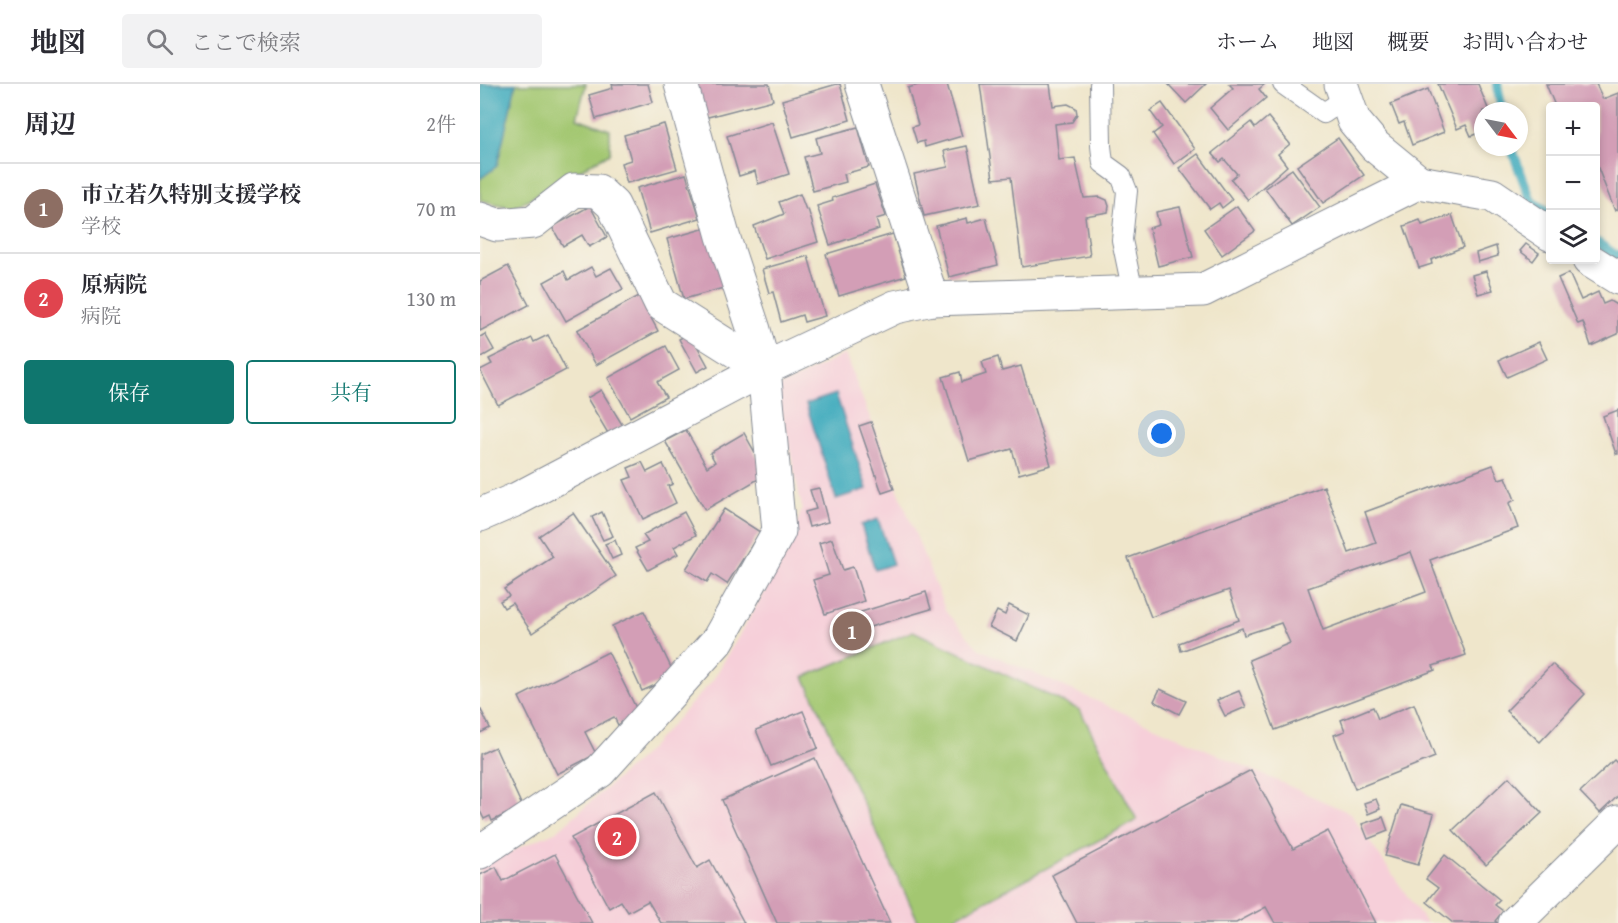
<!DOCTYPE html>
<html lang="ja">
<meta charset="utf-8">
<style>
:root{--surface:#fff;--page:#f2f2f3;--text:#2b2b33;--muted:#7c7c81;--line:#e1e1e2;--accent:#0f766e}
body{margin:0;font-family:"Gentium Book Plus","Noto Serif JP",serif;background:var(--page);color:var(--text)}
.controls{position:absolute;right:18px;top:18px;display:grid;overflow:hidden;border-radius:6px;box-shadow:0 3px 9px #0003}
.controls button{width:54px;height:54px;display:grid;place-items:center;padding:0;border:0;border-bottom:2px solid var(--line);background:var(--surface);color:var(--text);font:30px sans-serif}
.compass{position:absolute;left:994px;top:18px;width:54px;height:54px;border-radius:50%;background:var(--surface);box-shadow:0 3px 9px #0003;rotate:122deg}
.you{position:absolute;left:682px;top:350px;width:21px;height:21px;margin:-15px;border:4px solid #fff;border-radius:50%;background:#1a73e8;box-shadow:0 0 0 9px #1a73e833}
.badge{display:grid;place-items:center;width:39px;height:39px;border-radius:50%;background:var(--accent);color:#fff;font-size:20px;font-weight:700}
.pin{position:absolute;translate:-50% -50%;border:3px solid #fff;box-shadow:0 2px 6px #0006}
.list{margin:0;padding:0;list-style:none}
h2{display:flex;justify-content:space-between;align-items:center;height:78px;margin:0;padding:0 24px;font-size:26px}
h2 small{font-size:20px;font-weight:400;color:var(--muted)}
.list li{display:grid;grid-template-columns:39px 1fr auto;gap:18px;align-items:center;box-sizing:border-box;height:90px;padding:0 24px;border-top:2px solid var(--line)}
.list b{display:block;font-size:22px;white-space:nowrap}
.list p{margin:0;font-size:20px;white-space:nowrap;color:var(--muted)}
.list em{font-size:20px;font-style:normal;color:var(--muted)}
.actions{display:flex;gap:12px;padding:18px 24px}
.actions a{flex:1;padding:14px 0;border:2px solid var(--accent);border-radius:6px;text-align:center;font-size:21px;color:var(--accent)}
.actions .main{background:var(--accent);color:#fff}
.icon{flex:none;width:33px;height:33px;fill:none;stroke:currentColor;stroke-width:2;stroke-linecap:round;stroke-linejoin:round}
.map{position:relative;flex:none;width:1138px;height:839px;overflow:hidden}
header{display:flex;align-items:center;gap:36px;box-sizing:border-box;height:84px;padding:0 30px;background:var(--surface);border-bottom:2px solid var(--line)}
header strong{font-size:28px}
nav{display:flex;gap:33px;margin-inline-start:auto;font-size:21px}
.search{width:420px;height:54px;background:var(--page);display:flex;align-items:center;gap:15px;box-sizing:border-box;padding:0 21px;border-radius:6px;color:var(--muted);font-size:22px}
main{display:flex}
aside{flex:1;background:var(--surface)}
.map>svg:first-child{display:block}
.built{fill:#f6cfd9}
.green{fill:#a3c771;stroke:#5f7b68;stroke-width:1.5}
.water{fill:#3eaabd;stroke:#2c6c8e;stroke-width:1.5}
.lines{fill:none;stroke-linecap:round;stroke-linejoin:round}
.stream{stroke:#3eaabd;stroke-width:10}
.building{fill:#d39eb6;fill-rule:evenodd}
.service-casing{stroke:#858a94;stroke-width:22}
.minor-casing{stroke:#858a94;stroke-width:35}
.service{stroke:#fff;stroke-width:20}
.minor{stroke:#fff;stroke-width:33}
</style>
<header>
<strong>地図</strong>
<div class="search"><svg class="icon" aria-label="search" viewBox="0 0 24 24"><circle cx="10" cy="10" r="6"/><path d="M15 15l6 6"/></svg>ここで検索</div>
<nav><a>ホーム</a><a>地図</a><a>概要</a><a>お問い合わせ</a></nav>
</header>
<main>
<aside>
<h2>周辺<small>2件</small></h2>
<ul class="list">
<li><span class="badge" style="background:#8d6e63">1</span><div><b>市立若久特別支援学校</b><p>学校</p></div><em>70 m</em></li>
<li><span class="badge" style="background:#e0444e">2</span><div><b>原病院</b><p>病院</p></div><em>130 m</em></li>
</ul>
<div class="actions"><a class="main">保存</a><a>共有</a></div>
</aside>
<div class="map">
<svg width="1138" height="839" viewBox="0 0 1138 839">
<rect width="100%" height="100%" fill="#f7f3e8"/>
<filter id="ink" filterUnits="userSpaceOnUse"><feTurbulence type="fractalNoise" baseFrequency=".0167" numOctaves="2"/><feDisplacementMap in="SourceGraphic" scale="12" xChannelSelector="R" yChannelSelector="G"/><feConvolveMatrix kernelMatrix="1 2 1 2 8 2 1 2 1" color-interpolation-filters="sRGB"/></filter>
<filter id="wash" filterUnits="userSpaceOnUse"><feTurbulence type="fractalNoise" baseFrequency=".008" numOctaves="4" result="noise"/><feDisplacementMap in="SourceGraphic" scale="24" xChannelSelector="R" yChannelSelector="G"/><feGaussianBlur stdDeviation="1.35" result="paint"/><feColorMatrix in="noise" values="0 0 0 0 0 0 0 0 0 0 0 0 0 0 0 0 0 1.4 0 .05"/><feComposite in="paint" operator="in"/></filter>
<g filter="url(#wash)">
<rect width="100%" height="100%" fill="#efe6cb"/>
<polygon class="built" points="365,270 466,528 499,565 870,729 946,839 0,839 0,781 77,747 162,673 233,596 309,466 322,424 297,304"/>
<g class="green">
<polygon points="0,0 106,0 97,34 130,46 130,69 33,124 0,116"/>
<polygon points="433,547 600,626 657,736 464,839 439,839 324,593"/>
</g>
<g class="water">
<polygon points="0,0 36,0 17,82 0,95"/>
<polygon points="356,310 387,405 356,415 326,320"/>
<polygon points="398,435 413,480 395,486 381,441"/>
</g>
<g class="lines">
<g class="stream">
<polyline points="1017,0 1022,27"/>
<polyline points="1031,63 1051,117 1070,129"/>
<polyline points="1116,158 1138,173"/>
</g>
</g>
<g id="blocks">
<g class="building">
<polygon points="132,0 168,0 173,18 116,35 109,11 133,4"/>
<polygon points="215,0 289,0 293,16 224,34"/>
<polygon points="357,0 360,0 370,36 313,53 302,16"/>
<polygon points="441,0 467,0 482,52 445,63 444,57 437,59 432,43 438,41 428,4"/>
<polygon points="500,0 570,0 573,22 588,20 596,24 597,30 592,38 575,40 579,76 595,74 604,114 620,113 627,116 629,122 628,128 605,132 610,172 542,183 531,93 513,95"/>
<polygon points="688,0 726,0 706,19"/>
<polygon points="749,0 785,0 779,5 786,14 748,46 730,24 753,4"/>
<polygon points="958,0 998,0 1009,27 1003,27 1003,34 1001,35 1003,47 991,52 986,41 977,45"/>
<polygon points="1066,0 1116,0 1123,15 1138,9 1138,125 1135,127 1116,79 1116,22 1075,22"/>
<polygon points="948,5 964,48 932,61 924,38 919,40 911,20"/>
<polygon points="682,19 715,65 694,80 673,50 682,43 670,27"/>
<polygon points="788,33 810,60 798,70 807,82 768,116 751,95 757,90 744,75 740,78 732,69 771,38 775,44"/>
<polygon points="292,38 309,90 278,100 275,87 259,92 247,52"/>
<polygon points="184,40 197,85 147,99 141,79 151,76 144,51"/>
<polygon points="378,43 389,83 364,90 366,98 333,107 324,73 340,69 336,54"/>
<polygon points="858,54 884,91 843,119 817,82"/>
<polygon points="487,62 500,120 444,132 434,90 468,83 464,67"/>
<polygon points="718,70 752,116 742,124 739,119 730,125 699,84"/>
<polygon points="812,85 840,123 812,142 785,104"/>
<polygon points="206,90 220,134 170,149 157,104"/>
<polygon points="395,100 406,132 396,135 399,145 350,161 337,122 353,117 352,114"/>
<polygon points="320,110 326,126 328,125 338,158 285,175 274,142 304,130 299,118"/>
<polygon points="110,122 127,153 109,163 102,151 83,162 72,143"/>
<polygon points="757,122 775,147 742,171 724,145"/>
<polygon points="700,123 713,173 678,182 669,144 679,141 676,128"/>
<polygon points="972,131 983,163 951,176 952,180 939,184 924,142 940,136 942,141"/>
<polygon points="487,134 488,139 506,134 518,181 469,193 456,142"/>
<polygon points="230,143 247,203 204,215 187,155"/>
<polygon points="413,150 426,192 359,212 346,170"/>
<polygon points="1046,160 1059,169 1053,177 1040,167"/>
<polygon points="1016,162 1018,172 998,178 996,169"/>
<polygon points="328,172 345,232 324,238 322,231 301,238 293,208 289,209 282,185"/>
<polygon points="28,182 49,221 0,247 0,197"/>
<polygon points="111,183 116,192 131,184 143,205 86,237 64,198 84,187 88,196"/>
<polygon points="1006,187 1013,206 998,210 992,191"/>
<polygon points="1089,189 1101,216 1118,208 1123,220 1130,217 1138,222 1138,250 1111,262 1103,238 1098,240 1078,194"/>
<polygon points="159,212 178,247 116,281 97,246"/>
<polygon points="210,249 228,282 217,288 199,255"/>
<polygon points="5,250 14,266 0,274 0,253"/>
<polygon points="68,251 86,286 18,321 0,286 12,280 9,275 52,254 54,258"/>
<polygon points="1059,258 1067,275 1027,293 1019,276"/>
<polygon points="186,262 199,286 177,298 186,313 150,333 128,294"/>
<polygon points="518,273 522,287 541,282 571,381 539,390 532,365 489,377 463,293 480,288 482,298 506,290 502,278"/>
<polygon points="121,306 143,342 129,351 107,314"/>
<polygon points="1138,326 1138,370 1136,370 1123,332"/>
<polygon points="391,338 414,405 402,409 379,342"/>
<polygon points="206,346 227,383 235,378 230,369 264,349 287,390 225,426 185,357"/>
<polygon points="162,378 167,388 183,380 193,400 188,402 196,419 163,435 144,396 152,393 148,384"/>
<path d="M 1013,381 L 1019,395 L 1026,393 L 1035,416 L 1029,419 L 1038,444 L 950,476 L 986,571 L 953,582 L 955,586 L 795,646 L 769,576 L 810,559 L 801,539 L 764,551 L 762,544 L 701,567 L 699,559 L 759,536 L 749,506 L 671,533 L 648,474 L 844,402 L 869,469 L 896,459 L 885,428 ZM 931,468 L 946,508 L 843,546 L 828,504 Z"/>
<polygon points="339,404 348,438 329,443 325,428 336,425 330,406"/>
<polygon points="244,425 280,448 247,500 232,490 227,498 206,485"/>
<polygon points="122,428 133,452 123,456 112,433"/>
<polygon points="204,428 216,451 194,463 198,470 168,486 155,464 168,458 163,451"/>
<polygon points="93,429 136,492 52,549 32,519 24,524 20,517 29,512 24,505 73,473 59,452"/>
<polygon points="352,455 363,486 373,483 384,517 345,530 333,496 349,491 339,459"/>
<polygon points="135,456 141,471 132,475 125,460"/>
<polygon points="446,508 451,525 383,545 378,529"/>
<polygon points="529,521 549,531 537,557 509,543 517,527 525,531"/>
<polygon points="164,527 195,592 162,607 132,542"/>
<polygon points="128,568 159,630 138,641 134,633 105,648 116,670 77,690 39,613"/>
<polygon points="1072,580 1105,610 1060,658 1026,627"/>
<polygon points="680,605 706,617 699,630 674,617"/>
<polygon points="759,607 766,623 745,632 737,616"/>
<polygon points="934,620 955,673 875,705 854,651 865,647 861,636 893,623 898,635"/>
<polygon points="0,624 10,644 0,649"/>
<polygon points="323,627 338,664 291,682 276,646"/>
<polygon points="15,663 42,722 12,737 10,732 4,735 0,727 0,670"/>
<polygon points="335,674 410,839 297,839 242,716"/>
<polygon points="1134,676 1138,680 1138,712 1120,729 1100,708"/>
<polygon points="771,686 813,765 848,747 896,839 795,839 786,823 756,839 597,839 572,791"/>
<polygon points="1029,693 1062,729 1006,781 973,746"/>
<polygon points="176,708 217,784 230,776 264,839 181,839 168,817 148,828 141,817 129,824 91,754"/>
<polygon points="896,715 900,725 888,730 884,719"/>
<polygon points="921,721 954,730 938,781 905,772"/>
<polygon points="903,733 908,747 888,755 882,740"/>
<polygon points="75,770 112,839 0,839 0,791 16,783 23,797"/>
<polygon points="965,771 1020,816 1015,821 1023,827 1015,837 1018,839 973,839 947,818 958,804 946,795"/>
</g>
</g>
</g>
<g filter="url(#ink)">
<use href="#blocks" fill-opacity="0" stroke="#858a94" stroke-width="1.5"/>
<g class="lines">
<defs>
<g id="service">
<polyline points="620,0 621,62 623,79 641,92 647,107 642,156 653,209"/>
<polyline points="803,0 844,29 866,14"/>
</g>
<g id="minor">
<polyline points="201,0 243,152 274,246 284,285"/>
<polyline points="382,0 452,215"/>
<polyline points="861,0 874,37 895,62 939,98"/>
<polyline points="0,135 17,141 53,138 94,106 118,107 133,121 181,220 284,285 415,223 452,215 723,206 939,98 1012,111 1070,150"/>
<polyline points="1109,176 1138,194"/>
<polyline points="0,431 37,415 284,285 299,447 238,556 120,687 0,768"/>
<polyline points="1035,839 1138,738"/>
</g>
</defs>
<use href="#service" class="service-casing"/>
<use href="#minor" class="minor-casing"/>
<use href="#service" class="service"/>
<use href="#minor" class="minor"/>
</g>
</g>
</svg>
<div class="controls">
<button>+</button>
<button>−</button>
<button><svg class="icon" aria-label="layers" viewBox="0 0 24 24"><path d="M12 4l9 5-9 5-9-5zM3 14l9 5 9-5"/></svg></button>
</div>
<svg class="compass" viewBox="-18 -18 36 36"><path d="M0-13l5 13h-10z" fill="#e53935"/><path d="M0 13l5-13h-10z" fill="#7c7c81"/></svg>
<div class="you"></div>
<div class="pin badge" style="left:372px;top:547px;background:#8d6e63">1</div>
<div class="pin badge" style="left:137px;top:753px;background:#e0444e">2</div>
</div>
</main>
